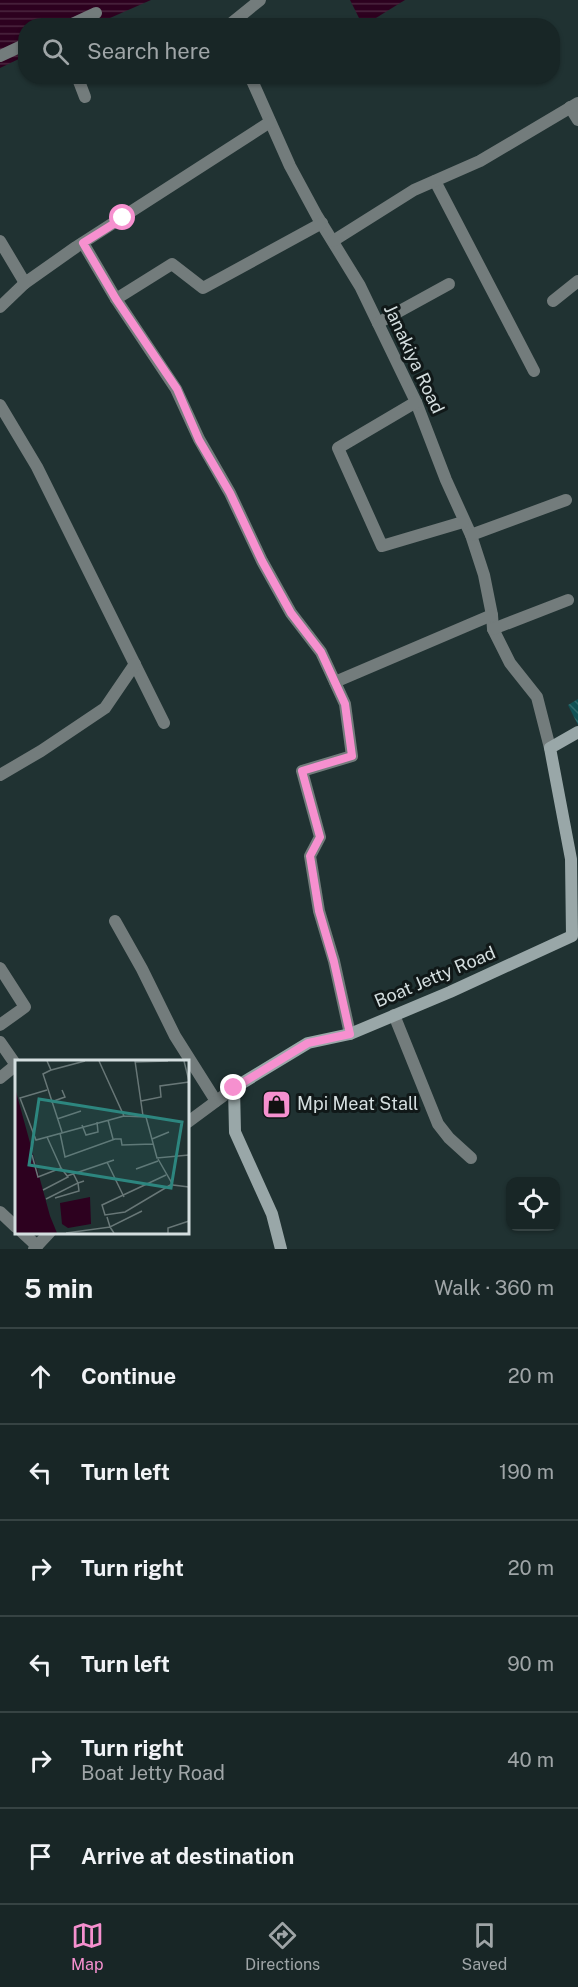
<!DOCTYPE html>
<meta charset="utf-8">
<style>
:root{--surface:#182626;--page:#253232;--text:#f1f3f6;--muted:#9fa5a7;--line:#364343;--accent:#f690cf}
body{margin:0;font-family:"Public Sans",sans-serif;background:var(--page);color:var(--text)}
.controls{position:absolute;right:18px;bottom:18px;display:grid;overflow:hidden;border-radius:12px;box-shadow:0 2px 4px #0004}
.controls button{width:54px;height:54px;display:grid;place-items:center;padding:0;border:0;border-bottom:2px solid var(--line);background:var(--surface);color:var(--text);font:30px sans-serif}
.stop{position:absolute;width:18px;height:18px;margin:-14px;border:4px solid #f690cf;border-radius:50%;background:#fff}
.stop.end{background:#f690cf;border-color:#fff;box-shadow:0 2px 6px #0008}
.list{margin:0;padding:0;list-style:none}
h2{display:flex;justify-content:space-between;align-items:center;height:78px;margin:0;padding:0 24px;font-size:26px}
h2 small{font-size:20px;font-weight:400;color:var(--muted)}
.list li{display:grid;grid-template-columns:39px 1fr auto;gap:18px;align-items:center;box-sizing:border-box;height:96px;padding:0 24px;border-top:2px solid var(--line)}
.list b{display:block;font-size:22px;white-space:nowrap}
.list p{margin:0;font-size:20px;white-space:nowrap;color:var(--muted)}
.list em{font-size:20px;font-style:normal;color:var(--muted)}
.icon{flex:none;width:33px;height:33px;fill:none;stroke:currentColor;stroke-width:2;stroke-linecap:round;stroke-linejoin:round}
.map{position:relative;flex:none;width:578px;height:1249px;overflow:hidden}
.search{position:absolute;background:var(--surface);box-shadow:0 2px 4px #0004;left:18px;right:18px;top:18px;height:66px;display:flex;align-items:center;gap:15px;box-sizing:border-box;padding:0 21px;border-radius:24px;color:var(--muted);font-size:22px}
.sheet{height:654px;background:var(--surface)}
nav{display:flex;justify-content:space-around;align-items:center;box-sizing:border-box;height:84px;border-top:2px solid var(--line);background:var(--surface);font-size:16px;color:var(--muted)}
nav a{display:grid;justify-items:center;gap:3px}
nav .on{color:var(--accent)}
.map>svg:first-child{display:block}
.water{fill:url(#water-rules)}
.building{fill:url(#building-back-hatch)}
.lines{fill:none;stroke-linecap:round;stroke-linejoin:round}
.street{stroke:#737c7c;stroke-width:12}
.secondary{stroke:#99a7a8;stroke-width:12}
.route{stroke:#f690cf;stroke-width:8}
.labels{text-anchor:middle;stroke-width:6;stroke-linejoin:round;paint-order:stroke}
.street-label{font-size:18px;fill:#d4dedf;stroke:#101818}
.poi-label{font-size:18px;fill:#d4dedf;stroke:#101818;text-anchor:start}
.inset-road{fill:none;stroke:#687777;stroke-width:1.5}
.view{fill:#2d867f;fill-opacity:0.15;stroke:#2d867f;stroke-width:3}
.inset-edge{fill:none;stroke:#d4dedf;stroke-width:3}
</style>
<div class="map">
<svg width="578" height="1249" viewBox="0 0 578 1249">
<defs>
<pattern id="water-rules" width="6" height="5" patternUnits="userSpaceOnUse" patternTransform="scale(1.5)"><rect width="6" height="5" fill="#2d011f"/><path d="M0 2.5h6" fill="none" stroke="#4b263f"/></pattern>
<pattern id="building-back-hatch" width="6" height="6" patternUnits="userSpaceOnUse" patternTransform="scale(1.5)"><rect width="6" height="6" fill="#105154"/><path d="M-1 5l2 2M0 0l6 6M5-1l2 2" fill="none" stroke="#326a6c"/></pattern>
</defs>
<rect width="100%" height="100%" fill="#203232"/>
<g class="water">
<polygon points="0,0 151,0 94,25 26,26 25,56 0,68"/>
<polygon points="350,0 405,0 363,26"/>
</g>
<polygon class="building" points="578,699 578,725 568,705"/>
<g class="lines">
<g class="street">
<polyline points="68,26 96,13"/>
<polyline points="228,26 260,0"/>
<polyline points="0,56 26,44"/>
<polyline points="77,76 85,97"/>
<polyline points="250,76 290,166 317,216 360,286 416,402 446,480 471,535 484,575 492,615 493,629 510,663 537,697 550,748"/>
<polyline points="570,107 578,120"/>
<polyline points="435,181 534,371"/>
<polyline points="322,223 203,288 172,264 116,299 176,389 199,439 230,493 262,561 291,613 321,652 345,704 352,756 302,771 320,837 310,856 319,911 334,961 350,1034"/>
<polyline points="0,241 25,283 76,247 270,122"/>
<polyline points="333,241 414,190 480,161 578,103"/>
<polyline points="83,243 116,299"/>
<polyline points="553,301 578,281"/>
<polyline points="0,307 25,283"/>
<polyline points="378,323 449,284"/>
<polyline points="416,402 338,448 382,546 463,522"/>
<polyline points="0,405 37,467 164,723"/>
<polyline points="471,535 566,500"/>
<polyline points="493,629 568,600"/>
<polyline points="335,682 492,615"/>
<polyline points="0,775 41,751 105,708 135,664"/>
<polyline points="115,921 142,969 175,1036 216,1101"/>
<polyline points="0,968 25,1007 0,1025"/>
<polyline points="394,1015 438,1124 449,1138 471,1158"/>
<polyline points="0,1042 16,1065 0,1078"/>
<polyline points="188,1122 234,1088"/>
<polyline points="0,1212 16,1227"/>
<polyline points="22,1232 37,1246"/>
<polyline points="34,1249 50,1232"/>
</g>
<polyline class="secondary" points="281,1249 272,1214 235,1132 234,1088 308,1043 350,1034 450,992 572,936 571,859 550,748 578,732"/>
</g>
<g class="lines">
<polyline class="route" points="123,218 83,243 116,299 177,389 199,440 230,493 262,561 291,613 321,652 345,704 352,756 302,771 320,837 310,856 319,911 334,962 350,1034 308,1043 234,1088"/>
</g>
<defs>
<symbol id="shop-square" viewBox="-11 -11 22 22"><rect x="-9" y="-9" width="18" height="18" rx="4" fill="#f690cf" stroke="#101818"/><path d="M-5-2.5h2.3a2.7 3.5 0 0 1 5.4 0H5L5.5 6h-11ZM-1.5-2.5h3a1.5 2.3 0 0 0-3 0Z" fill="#111"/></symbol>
</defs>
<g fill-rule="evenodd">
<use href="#shop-square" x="260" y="1088" width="33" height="33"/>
</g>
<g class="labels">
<g class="street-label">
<text transform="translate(414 359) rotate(65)" y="6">Janakiya Road</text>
<text transform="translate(435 977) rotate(-23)" y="6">Boat Jetty Road</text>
</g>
<g class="poi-label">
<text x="297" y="1110">Mpi Meat Stall</text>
</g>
</g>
<g transform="translate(15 1060)">
<rect width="174" height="174" fill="#203232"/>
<path d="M 0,28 L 35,156 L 42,173 L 0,173 ZM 75,137 L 76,164 L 53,168 L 47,164 L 45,143 Z" fill="#2d011f"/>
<path class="inset-road" d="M 32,1 L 36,10 L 70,1M 84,1 L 109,56 L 131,57 L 142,98 L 174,95M 120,1 L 128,56M 169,1 L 174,21M 120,2 L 153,1M 36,10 L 28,14 L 47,72M 32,30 L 5,38 L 21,80 L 109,56M 126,41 L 146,37 L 145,26 L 174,22M 36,42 L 50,37 L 47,30M 42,59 L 66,51M 93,60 L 98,79M 67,65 L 71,75 L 83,72 L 82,62M 45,73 L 50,97 L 100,79 L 106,79 L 107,85 L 138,84M 137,79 L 154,72M 17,95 L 23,117 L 46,108 L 32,77M 143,99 L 158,125 L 174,127M 92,102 L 109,137M 121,109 L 143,101M 151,115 L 87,145 L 90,155 L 110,152 L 157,124M 52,116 L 99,100M 28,130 L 53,117 L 46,108M 40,138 L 64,131 L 63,123 L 69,121M 31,139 L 63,123 L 58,113M 92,157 L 95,167 L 127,151M 51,173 L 95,167 L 99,173M 153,173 L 153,168 L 174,161"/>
<path class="view" d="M 24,39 L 167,62 L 156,128 L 14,105 Z"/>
<rect width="174" height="174" class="inset-edge"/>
</g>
</svg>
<div class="controls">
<button><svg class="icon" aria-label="locate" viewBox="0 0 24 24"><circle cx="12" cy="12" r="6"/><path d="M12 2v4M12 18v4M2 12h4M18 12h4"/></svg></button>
</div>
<div class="stop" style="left:123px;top:218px"></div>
<div class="stop end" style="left:234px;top:1088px"></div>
<div class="search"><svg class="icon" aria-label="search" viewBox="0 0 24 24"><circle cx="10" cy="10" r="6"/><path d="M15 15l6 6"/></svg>Search here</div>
</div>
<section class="sheet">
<h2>5 min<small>Walk · 360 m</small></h2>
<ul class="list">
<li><svg class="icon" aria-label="ahead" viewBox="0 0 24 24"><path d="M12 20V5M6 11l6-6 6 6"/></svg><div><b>Continue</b></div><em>20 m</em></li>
<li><svg class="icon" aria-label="left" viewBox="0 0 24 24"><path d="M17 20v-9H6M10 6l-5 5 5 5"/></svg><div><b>Turn left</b></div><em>190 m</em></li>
<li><svg class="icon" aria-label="right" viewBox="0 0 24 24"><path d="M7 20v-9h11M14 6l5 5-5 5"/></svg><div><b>Turn right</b></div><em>20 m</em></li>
<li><svg class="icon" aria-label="left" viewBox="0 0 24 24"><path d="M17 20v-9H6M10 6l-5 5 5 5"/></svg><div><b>Turn left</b></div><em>90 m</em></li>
<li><svg class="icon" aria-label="right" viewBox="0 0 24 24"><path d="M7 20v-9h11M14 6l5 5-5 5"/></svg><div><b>Turn right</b><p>Boat Jetty Road</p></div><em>40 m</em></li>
<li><svg class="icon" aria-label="arrive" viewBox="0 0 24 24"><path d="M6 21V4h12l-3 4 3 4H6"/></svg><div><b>Arrive at destination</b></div></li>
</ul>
</section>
<nav>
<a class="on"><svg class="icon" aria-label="map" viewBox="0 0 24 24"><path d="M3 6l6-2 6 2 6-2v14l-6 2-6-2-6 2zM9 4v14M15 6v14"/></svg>Map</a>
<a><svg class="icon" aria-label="directions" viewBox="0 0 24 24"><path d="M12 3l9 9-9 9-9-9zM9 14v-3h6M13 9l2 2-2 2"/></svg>Directions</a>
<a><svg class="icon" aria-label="saved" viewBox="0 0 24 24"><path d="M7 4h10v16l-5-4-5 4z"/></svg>Saved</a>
</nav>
